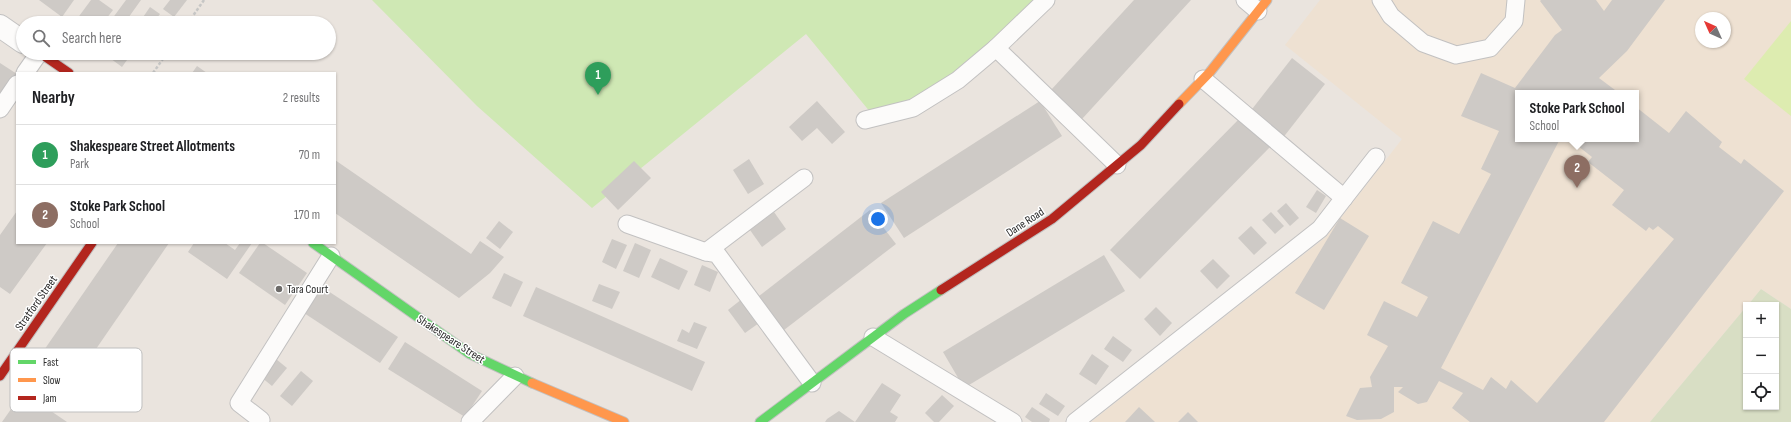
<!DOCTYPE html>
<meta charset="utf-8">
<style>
:root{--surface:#fff;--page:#f6f6f6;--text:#202124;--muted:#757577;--line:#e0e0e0;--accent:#6d6b69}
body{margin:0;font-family:"Sofia Sans Condensed",sans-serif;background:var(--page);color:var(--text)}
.controls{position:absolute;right:12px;bottom:12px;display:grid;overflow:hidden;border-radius:0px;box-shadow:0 1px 3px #0004}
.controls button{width:36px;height:36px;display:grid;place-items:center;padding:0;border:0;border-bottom:1px solid var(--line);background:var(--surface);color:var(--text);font:20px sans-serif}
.compass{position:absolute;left:1695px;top:12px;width:36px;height:36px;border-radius:50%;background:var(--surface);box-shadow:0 1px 3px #0004;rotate:315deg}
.you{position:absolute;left:878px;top:219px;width:14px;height:14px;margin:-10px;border:3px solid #fff;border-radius:50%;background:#1a73e8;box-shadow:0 0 0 6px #1a73e833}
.badge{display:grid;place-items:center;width:26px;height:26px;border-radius:50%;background:var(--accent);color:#fff;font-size:13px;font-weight:700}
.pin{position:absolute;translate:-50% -33px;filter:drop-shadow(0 1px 2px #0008)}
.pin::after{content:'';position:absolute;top:21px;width:14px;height:12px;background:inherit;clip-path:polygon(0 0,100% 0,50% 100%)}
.popup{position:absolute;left:1515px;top:90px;width:124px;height:52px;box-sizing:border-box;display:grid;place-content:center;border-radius:0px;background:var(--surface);filter:drop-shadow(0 1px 3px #0005);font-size:13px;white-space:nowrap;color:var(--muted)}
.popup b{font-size:15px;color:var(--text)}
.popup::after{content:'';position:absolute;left:50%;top:100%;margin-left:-8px;border:8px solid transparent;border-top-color:var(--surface)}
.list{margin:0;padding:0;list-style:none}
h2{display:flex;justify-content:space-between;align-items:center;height:52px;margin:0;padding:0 16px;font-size:17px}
h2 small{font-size:13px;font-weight:400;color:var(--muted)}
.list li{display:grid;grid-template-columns:26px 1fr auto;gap:12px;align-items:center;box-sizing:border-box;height:60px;padding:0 16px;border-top:1px solid var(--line)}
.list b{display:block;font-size:15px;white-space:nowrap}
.list p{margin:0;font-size:13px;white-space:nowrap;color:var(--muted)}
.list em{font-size:13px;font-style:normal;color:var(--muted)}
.icon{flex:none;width:22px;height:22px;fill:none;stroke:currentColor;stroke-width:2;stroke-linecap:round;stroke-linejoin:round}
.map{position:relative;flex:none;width:1791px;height:422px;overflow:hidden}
.search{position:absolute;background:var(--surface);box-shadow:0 1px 3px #0004;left:16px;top:16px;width:320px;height:44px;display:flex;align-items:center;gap:10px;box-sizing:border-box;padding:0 14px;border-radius:22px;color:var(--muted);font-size:15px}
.panel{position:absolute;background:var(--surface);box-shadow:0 1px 3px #0004;left:16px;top:72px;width:320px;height:172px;border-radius:0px}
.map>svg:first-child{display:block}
.education{fill:#eee1d2;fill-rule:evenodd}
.green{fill:#cfe8b4}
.cemetery{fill:#d8dec4}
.pitch{fill:#ddecb0}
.building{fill:#cecac6}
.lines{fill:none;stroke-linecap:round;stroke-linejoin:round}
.lane-casing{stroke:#c2c1c1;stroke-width:19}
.street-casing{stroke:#c2c1c1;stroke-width:24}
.fast-casing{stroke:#c2c1c1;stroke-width:11}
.slow-casing{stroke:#c2c1c1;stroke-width:11}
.jam-casing{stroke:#c2c1c1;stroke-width:11}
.path{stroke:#c6c6c5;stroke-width:2.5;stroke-dasharray:3 2;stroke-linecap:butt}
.lane{stroke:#fcfbfa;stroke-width:17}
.street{stroke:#fcfbfa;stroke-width:22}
.fast{stroke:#63d668;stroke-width:9}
.slow{stroke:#ff974d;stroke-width:9}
.jam{stroke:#b3261e;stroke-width:9}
.poi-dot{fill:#6d6b69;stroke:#fff;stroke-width:1.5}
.labels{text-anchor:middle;stroke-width:3;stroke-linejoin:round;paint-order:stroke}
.street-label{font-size:12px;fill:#2a2a2a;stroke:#fff}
.poi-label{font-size:12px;fill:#2a2a2a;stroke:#fff;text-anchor:start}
.key{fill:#fff;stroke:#bfbfbf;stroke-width:1}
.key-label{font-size:11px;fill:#2a2a2a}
</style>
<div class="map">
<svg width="1791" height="422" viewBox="0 0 1791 422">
<rect width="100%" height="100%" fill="#eae4de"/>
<path class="education" d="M 1320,0 L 1791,0 L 1791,309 L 1761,289 L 1748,305 L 1746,305 L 1746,307 L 1650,422 L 1091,422 L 1326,237 L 1402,139 L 1285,45 ZM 1701,18 L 1725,18 L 1725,42 L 1701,42 ZM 1518,93 L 1636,93 L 1636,139 L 1518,139 Z"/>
<polygon class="green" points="372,0 1054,0 961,85 880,124 806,34 592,208 477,106"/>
<polygon class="cemetery" points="1761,289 1791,309 1791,422 1650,422 1746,307 1746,407 1776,407 1776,305 1748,305"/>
<polygon class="pitch" points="1791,21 1791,116 1744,79"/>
<g class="building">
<polygon points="39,0 74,0 62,17"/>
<polygon points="91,0 99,0 113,10 103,23 74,23"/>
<polygon points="126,0 141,0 126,21 129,23 109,23"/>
<polygon points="170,0 187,0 174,17 163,9"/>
<polygon points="1134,0 1191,0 1082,119 1051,90"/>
<polygon points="1541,0 1596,0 1604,11 1612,0 1665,0 1627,51 1599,78 1619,93 1518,93 1518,139 1560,139 1441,368 1483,390 1491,377 1506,389 1511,380 1537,403 1674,239 1658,226 1653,230 1649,227 1646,231 1612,205 1624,190 1588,162 1592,157 1569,139 1636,139 1636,107 1669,133 1686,111 1722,142 1719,147 1741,164 1744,159 1784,191 1604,422 1470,422 1452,408 1463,393 1439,381 1427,402 1418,404 1398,392 1403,387 1394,387 1394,412 1381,419 1357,420 1346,416 1360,388 1372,387 1370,377 1388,346 1367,335 1384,301 1417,317 1428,297 1401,283 1433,221 1459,234 1491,174 1481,169 1499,131 1461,116 1481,73 1515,88 1555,35 1562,30 1540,1"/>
<polygon points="150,7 160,14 153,23 139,23"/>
<polygon points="103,53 132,53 122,67"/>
<polygon points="1292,58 1325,84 1282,139 1249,113"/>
<polygon points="0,63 17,74 0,99"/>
<polygon points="197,66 207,73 192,73"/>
<polygon points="817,101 845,132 832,144 817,128 802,141 789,127"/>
<polygon points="1040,101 1062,136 904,238 881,203"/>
<polygon points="1242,116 1272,145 1140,279 1110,250"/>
<polygon points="749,159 764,184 748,194 733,170"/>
<polygon points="335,160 471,254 480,241 504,257 490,273 459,298 335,213"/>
<polygon points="634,161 651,178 618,210 601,192"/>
<polygon points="1317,190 1326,196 1316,213 1306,207"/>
<polygon points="1286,203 1299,218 1290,226 1277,211"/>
<polygon points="870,210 896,244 784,330 759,296"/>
<polygon points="17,211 17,243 47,243 10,294 0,287 0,235"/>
<polygon points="774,212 786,229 762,247 750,230"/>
<polygon points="1271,212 1284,226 1275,234 1262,220"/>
<polygon points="1340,218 1369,236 1324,310 1295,293"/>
<polygon points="499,221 513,232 500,249 486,238"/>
<polygon points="1251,226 1267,243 1254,255 1238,238"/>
<polygon points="612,239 627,245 616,269 602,262"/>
<polygon points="118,243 169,243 65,394 31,369"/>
<polygon points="194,243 225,243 235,250 240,243 252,243 227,279 188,252"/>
<polygon points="260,243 263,243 307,273 285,305 239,273"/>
<polygon points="635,243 651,250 639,278 623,271"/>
<polygon points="1104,255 1125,291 964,388 943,352"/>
<polygon points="660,258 688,271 679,290 651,277"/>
<polygon points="1213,259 1230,276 1217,289 1200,271"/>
<polygon points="702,265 718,272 710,292 694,285"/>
<polygon points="504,273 523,282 511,307 492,298"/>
<polygon points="599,284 620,292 612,309 592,301"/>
<polygon points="322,287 398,337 380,363 304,313"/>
<polygon points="536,287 705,362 692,391 523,316"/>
<polygon points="742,299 759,323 745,333 728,310"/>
<polygon points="1156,307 1172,323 1160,336 1144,319"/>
<polygon points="694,322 707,327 697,349 677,341 682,329 689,333"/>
<polygon points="1113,336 1132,350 1123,362 1104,349"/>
<polygon points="405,342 482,391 465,417 388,369"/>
<polygon points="1092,354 1109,366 1096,385 1079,374"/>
<polygon points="276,359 287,368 272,386 261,377"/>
<polygon points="301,371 313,381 292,406 280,396"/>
<polygon points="882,383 901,395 890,412 898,417 895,422 825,422 827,419 839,411 855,422"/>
<polygon points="23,392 67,422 2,422"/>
<polygon points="1046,393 1065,406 1058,416 1039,404"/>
<polygon points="942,395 954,406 939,422 934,422 925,413"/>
<polygon points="1032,407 1050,419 1049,422 1032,422 1025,417"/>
<polygon points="1139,407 1155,422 1125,422"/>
<polygon points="1188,412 1198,422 1178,422"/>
</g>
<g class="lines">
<defs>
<g id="lane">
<polyline points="1245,0 1258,11"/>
<polyline points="1381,0 1391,16 1423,43 1456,55 1490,48 1514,21 1516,0"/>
<polyline points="996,48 1046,0"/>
<polyline points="25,73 39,53"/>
<polyline points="1203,79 1344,198 1376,157"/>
<polyline points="0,109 17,84"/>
<polyline points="865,120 913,108 958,80 996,48 1117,165"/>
<polyline points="627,224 706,252 717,254 812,383"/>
<polyline points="706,252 804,178"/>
<polyline points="873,337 1013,422"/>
<polyline points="261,420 239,403 331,256"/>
<polyline points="470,422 515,376"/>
<polyline points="1075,422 1320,229 1344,198"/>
</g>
<polyline id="street" points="0,26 23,42"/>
<g id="fast">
<polyline points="313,243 470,354 532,383"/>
<polyline points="760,422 904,314 941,290"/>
</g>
<g id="slow">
<polyline points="1179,104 1210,72 1267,0"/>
<polyline points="532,383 624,422"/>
</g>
<g id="jam">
<polyline points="40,53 69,73"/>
<polyline points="941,290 1052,219 1141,145 1179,104"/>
<polyline points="0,376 92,243"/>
</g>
</defs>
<use href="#lane" class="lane-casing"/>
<use href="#street" class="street-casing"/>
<use href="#fast" class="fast-casing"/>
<use href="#slow" class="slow-casing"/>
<use href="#jam" class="jam-casing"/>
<g class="path">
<polyline points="188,23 204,0"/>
<polyline points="153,73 167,53"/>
</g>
<use href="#lane" class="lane"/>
<use href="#street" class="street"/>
<use href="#fast" class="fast"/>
<use href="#slow" class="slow"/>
<use href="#jam" class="jam"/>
</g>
<circle class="poi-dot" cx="279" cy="289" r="4"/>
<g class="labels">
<g class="street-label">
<text transform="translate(1025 222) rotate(-33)" y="4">Dane Road</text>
<text transform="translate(36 303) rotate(-55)" y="4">Stratford Street</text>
<text transform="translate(451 339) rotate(33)" y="4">Shakespeare Street</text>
</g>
<g class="poi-label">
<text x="287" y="293">Tara Court</text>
</g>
</g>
<rect x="10" y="348" width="132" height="64" rx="6" class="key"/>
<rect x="18" y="360" width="18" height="4" fill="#63d668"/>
<rect x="18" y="378" width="18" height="4" fill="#ff974d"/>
<rect x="18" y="396" width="18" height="4" fill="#b3261e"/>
<g class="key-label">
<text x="43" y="366">Fast</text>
<text x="43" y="384">Slow</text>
<text x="43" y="402">Jam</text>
</g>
</svg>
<div class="controls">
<button>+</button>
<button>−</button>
<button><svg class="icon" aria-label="locate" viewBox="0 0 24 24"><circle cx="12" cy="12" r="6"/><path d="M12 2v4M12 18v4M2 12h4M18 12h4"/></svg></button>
</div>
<svg class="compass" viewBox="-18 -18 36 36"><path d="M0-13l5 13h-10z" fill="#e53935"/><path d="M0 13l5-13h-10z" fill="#757577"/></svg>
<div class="you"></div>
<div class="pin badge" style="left:598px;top:95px;background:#2e9e5b">1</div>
<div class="pin badge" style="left:1577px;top:188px;background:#8d6e63">2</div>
<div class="popup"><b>Stoke Park School</b>School</div>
<div class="search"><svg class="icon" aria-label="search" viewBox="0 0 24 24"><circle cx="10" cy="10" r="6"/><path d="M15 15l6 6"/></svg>Search here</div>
<section class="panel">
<h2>Nearby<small>2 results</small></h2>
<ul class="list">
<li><span class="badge" style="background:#2e9e5b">1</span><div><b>Shakespeare Street Allotments</b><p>Park</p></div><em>70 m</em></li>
<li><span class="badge" style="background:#8d6e63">2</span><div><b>Stoke Park School</b><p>School</p></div><em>170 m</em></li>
</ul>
</section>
</div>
